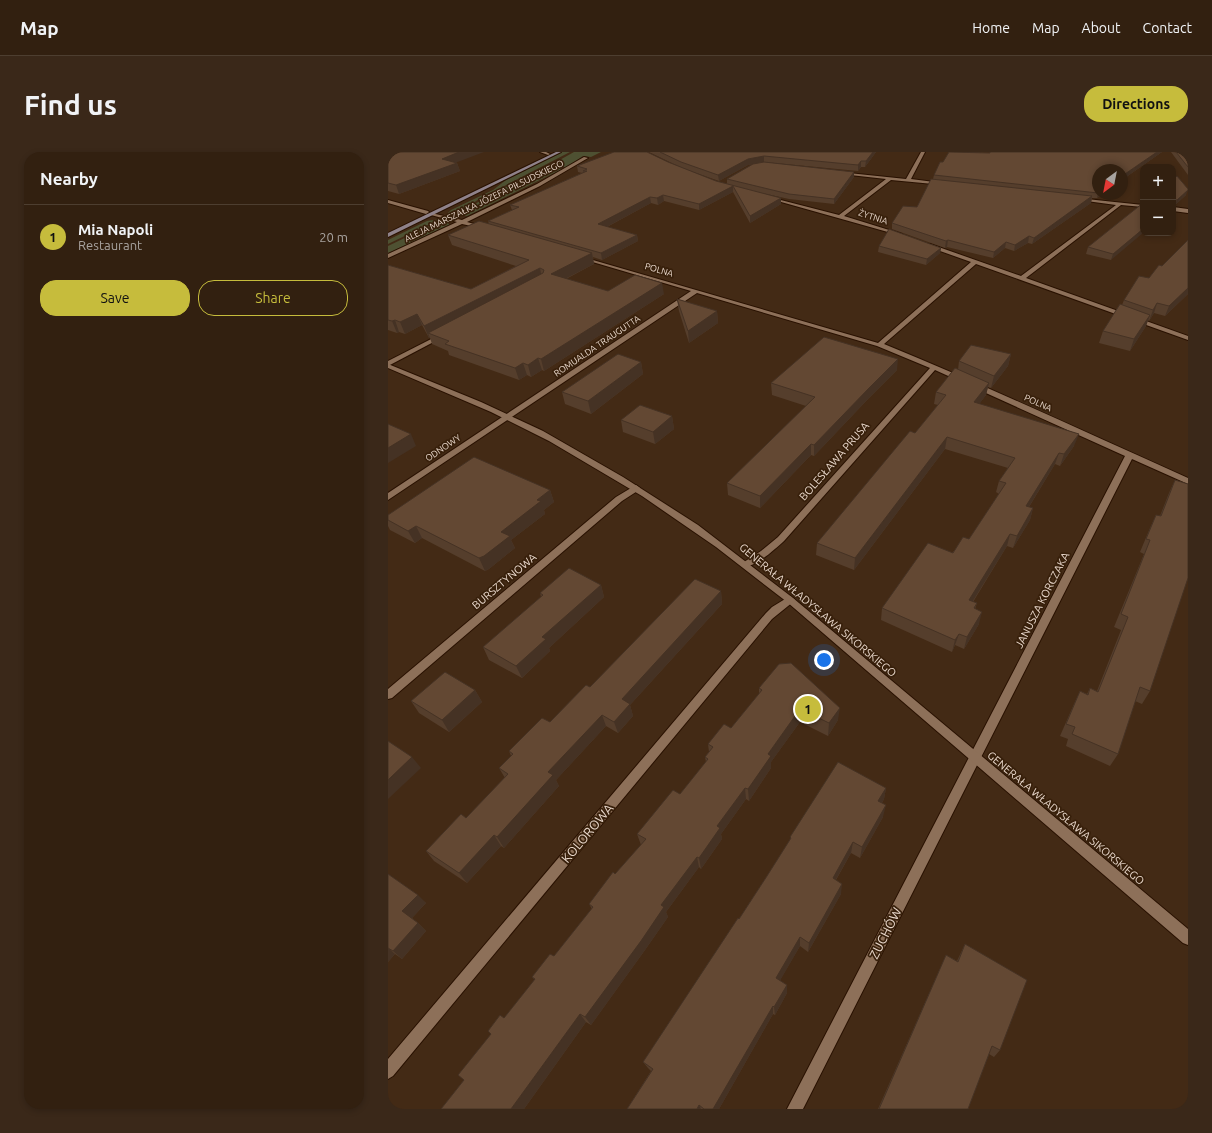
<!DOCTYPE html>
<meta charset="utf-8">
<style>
:root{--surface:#322010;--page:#3a2819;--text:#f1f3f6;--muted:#a8a39f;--line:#4d3e30;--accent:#c6bc3c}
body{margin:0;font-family:Ubuntu,sans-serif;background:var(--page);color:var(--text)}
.controls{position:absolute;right:12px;top:12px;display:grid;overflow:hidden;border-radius:8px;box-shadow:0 2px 6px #0003}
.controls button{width:36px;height:36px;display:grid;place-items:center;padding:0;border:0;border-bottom:1px solid var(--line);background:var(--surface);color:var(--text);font:20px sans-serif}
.compass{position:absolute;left:704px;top:12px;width:36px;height:36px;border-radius:50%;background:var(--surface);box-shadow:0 2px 6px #0003;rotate:212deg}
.you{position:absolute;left:436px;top:508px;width:14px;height:14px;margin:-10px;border:3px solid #fff;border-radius:50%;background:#1a73e8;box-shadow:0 0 0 6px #1a73e833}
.badge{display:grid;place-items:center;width:26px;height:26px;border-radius:50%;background:var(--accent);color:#111;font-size:13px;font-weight:700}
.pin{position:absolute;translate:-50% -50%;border:2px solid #fff;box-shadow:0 1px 4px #0006}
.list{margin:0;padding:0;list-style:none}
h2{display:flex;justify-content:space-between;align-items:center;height:52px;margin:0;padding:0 16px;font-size:17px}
h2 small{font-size:13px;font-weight:400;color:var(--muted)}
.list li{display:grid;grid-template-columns:26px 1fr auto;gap:12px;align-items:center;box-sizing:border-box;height:64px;padding:0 16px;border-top:1px solid var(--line)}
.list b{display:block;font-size:15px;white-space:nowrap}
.list p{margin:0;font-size:13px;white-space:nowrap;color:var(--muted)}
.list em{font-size:13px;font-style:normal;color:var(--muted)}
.actions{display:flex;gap:8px;padding:12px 16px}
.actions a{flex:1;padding:9px 0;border:1px solid var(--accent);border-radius:16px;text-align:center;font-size:14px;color:var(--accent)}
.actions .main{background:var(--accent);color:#111}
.map{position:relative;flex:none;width:800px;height:957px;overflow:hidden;border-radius:16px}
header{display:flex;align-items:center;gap:24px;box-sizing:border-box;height:56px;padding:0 20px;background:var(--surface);border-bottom:1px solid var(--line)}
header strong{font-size:19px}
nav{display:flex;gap:22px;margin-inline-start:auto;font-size:14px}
.intro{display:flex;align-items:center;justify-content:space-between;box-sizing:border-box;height:96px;padding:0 24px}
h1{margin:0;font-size:28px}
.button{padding:10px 18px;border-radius:16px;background:var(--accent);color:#111;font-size:14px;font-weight:700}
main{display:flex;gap:24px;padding:0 24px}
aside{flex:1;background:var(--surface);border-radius:16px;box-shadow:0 2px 6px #0003}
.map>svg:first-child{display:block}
.green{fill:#4e5132}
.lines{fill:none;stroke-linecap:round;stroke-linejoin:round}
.service-casing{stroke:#291100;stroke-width:2}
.minor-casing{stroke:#291100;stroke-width:2}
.tertiary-casing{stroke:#291100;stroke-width:2}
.secondary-casing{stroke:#291100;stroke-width:2}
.service{fill:#8d7059;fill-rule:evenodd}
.minor{fill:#8d7059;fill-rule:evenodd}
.tertiary{fill:#8d7059;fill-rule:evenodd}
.secondary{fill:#8f828a;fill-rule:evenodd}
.wall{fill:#553e2c}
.shaded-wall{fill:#453224}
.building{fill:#634833;stroke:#453224}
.labels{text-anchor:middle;stroke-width:3.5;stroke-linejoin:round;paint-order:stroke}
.far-street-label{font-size:9px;fill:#ead9cd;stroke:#38200b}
.street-label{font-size:11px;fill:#ead9cd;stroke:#38200b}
.near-street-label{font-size:13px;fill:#ead9cd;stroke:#38200b}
</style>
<header>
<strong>Map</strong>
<nav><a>Home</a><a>Map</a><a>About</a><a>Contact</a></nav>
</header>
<div class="intro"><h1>Find us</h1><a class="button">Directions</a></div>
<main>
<aside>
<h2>Nearby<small></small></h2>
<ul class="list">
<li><span class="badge">1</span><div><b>Mia Napoli</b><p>Restaurant</p></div><em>20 m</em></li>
</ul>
<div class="actions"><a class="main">Save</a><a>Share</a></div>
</aside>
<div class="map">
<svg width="800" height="957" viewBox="0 0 800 957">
<rect width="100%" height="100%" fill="#432a15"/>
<g class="green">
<polygon points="174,0 182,0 91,47 76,57 61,63 59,62 63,58 105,38 118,28"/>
<polygon points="186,0 213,0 203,5 195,4 177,16 168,10"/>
<polygon points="163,12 166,12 174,17 79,64 64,64 79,58 93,48"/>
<polygon points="52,67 0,92 0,88 39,69"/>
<polygon points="54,68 61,69 61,73 0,101 0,94"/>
</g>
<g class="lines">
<defs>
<polygon id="service" points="152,0 158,0 162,2 160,3"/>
<g id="minor">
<polygon points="533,0 537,0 523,27 554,31 556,33 503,28 456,64 514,82 514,84 379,46 381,45 451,63 498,27 453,22 451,20 518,27"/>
<polygon points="196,5 200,6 152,34 79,70 97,75 97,77 74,72 0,106 0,102 69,70 43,63 43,61 74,68 149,32"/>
<path d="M 689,46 L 755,53 L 755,55 L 733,53 L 638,126 L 800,184 L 800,188 L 588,112 L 496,192 C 599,234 699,281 800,326 L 800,332 L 744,307 L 415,957 L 399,957 L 737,304 L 547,218 L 396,389 C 388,396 366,417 356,414 L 354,412 L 356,410 L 373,399 L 390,385 L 542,216 L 489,194 L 309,141 L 0,348 L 0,341 L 303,139 L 191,106 L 191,104 L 490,191 L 583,110 L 538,94 L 538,92 L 542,92 L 633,124 L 728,53 L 691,48 Z"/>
<polygon points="0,48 40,59 41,60 38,62 0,51"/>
<polygon points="785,55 800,57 800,61 785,59"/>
<polygon points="55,181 58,183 57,184 0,214 0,209"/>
<polygon points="248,333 252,336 251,338 234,349 4,546 0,547 0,537 228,345"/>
<polygon points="402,444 407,448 405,450 384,467 5,924 0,927 0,907 378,461 384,455"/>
</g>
<polygon id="tertiary" points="0,212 93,250 155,279 235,325 310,373 405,446 800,777 800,793 795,791 399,450 328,395 254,344 161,289 103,260 0,216"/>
<polygon id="secondary" points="168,0 173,0 0,85 0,81"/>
</defs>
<use href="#service" class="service-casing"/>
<use href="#minor" class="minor-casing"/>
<use href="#tertiary" class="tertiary-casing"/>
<use href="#secondary" class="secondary-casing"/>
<use href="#service" class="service"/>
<use href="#minor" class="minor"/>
<use href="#tertiary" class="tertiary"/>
<use href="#secondary" class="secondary"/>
</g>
<g class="wall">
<polygon points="0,0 69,11 72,19 11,42 0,39"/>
<polygon points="261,0 488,0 477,15 473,15 470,19 376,10 360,13 331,29 294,16"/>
<polygon points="602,0 774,0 734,28 734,18 710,18 710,42 715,42 709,46 704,46 703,51 644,92 640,91 626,99 617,96 605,106 559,95 557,96 504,77 504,71 529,55 545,27 546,23 555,10 602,1"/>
<polygon points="783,0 800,0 800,23"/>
<polygon points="280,10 328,29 339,32 339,27 466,25 446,52 401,47 360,38 393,46 393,52 362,71 345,40 311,58 276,49 270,53 263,51 219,75 249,83 250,89 214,108 205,105 206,112 178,127 220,139 276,142 156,219 154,218 143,225 139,223 131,228 61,203 60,199 44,192 42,186 41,186 34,173 17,182 11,180 9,181 0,178 0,113 83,137 128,114 64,93 60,83 101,72 100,69 124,58 122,53 194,21 190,20 189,14"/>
<polygon points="785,27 798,43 786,54 785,54"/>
<polygon points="755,51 723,108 698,102 700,95"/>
<polygon points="491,94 553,96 552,101 538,113 490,100"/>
<polygon points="800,142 777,164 766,161 761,169 760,168 758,174 742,199 711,191 715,179 734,153 736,148"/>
<polygon points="289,147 329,159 330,171 301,191 291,159"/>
<polygon points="623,202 620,214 603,236 600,235 598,243 591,252 686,294 672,314 667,312 641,355 645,356 642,368 625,396 619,394 585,450 589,451 587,457 591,472 576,497 567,493 564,500 493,468 494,456 581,387 611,342 608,340 611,329 620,316 557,297 466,418 428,403 429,391 527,281 550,253 546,252 548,240 570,218 571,209"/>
<polygon points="253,210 255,222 203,262 177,252 174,240"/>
<polygon points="509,218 481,246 426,304 423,303 372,356 340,343 339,331 418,254 384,243 383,231"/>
<polygon points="284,264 286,277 267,292 235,280 233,268"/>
<polygon points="787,328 762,539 754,552 747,549 730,602 722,614 678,594 680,587 672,584 686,552 692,539 699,542 702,536 709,539 733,478 726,475 756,402 752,400 762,376 768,363 772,364 781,341"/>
<polygon points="162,338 166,350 156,358 157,362 123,388 127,396 101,417 97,419 34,386 27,391 2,378 0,374 0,363"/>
<polygon points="213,433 216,445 161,496 162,499 134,526 101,508 95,495 153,445 152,441"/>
<polygon points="333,439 334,452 242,553 245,564 230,581 218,574 168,628 171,634 116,696 113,694 79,731 46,709 38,699 78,666 117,626 111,616 123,604 121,599 162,570 202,535"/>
<polygon points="371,536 450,568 440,584 412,570 383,610 383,616 361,649 358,647 333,682 334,687 313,717 311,715 278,760 280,765 257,798 203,873 198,870 136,957 53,957 76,928 116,866 147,828 144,825 166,804 204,757 201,752 227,722 253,693 249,682 292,642 318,610 317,605 321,600 320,592 343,576 371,542"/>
<polygon points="87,538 94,550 61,580 31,561 23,549"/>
<polygon points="498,636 496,647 494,651 495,665 472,706 463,701 448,728 453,742 420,800 412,794 392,828 399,841 387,863 385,862 331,957 239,957 263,919 260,916 255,910 351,767 402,689 402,685"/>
<polygon points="0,722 38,751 24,766 30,771 38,779 14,807 7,802 0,810"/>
<polygon points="577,792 612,898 606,905 601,902 580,957 490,957 558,803 569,809"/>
</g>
<g class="shaded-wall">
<polygon points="71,0 96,0 59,14 69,11 72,19 11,42 8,33 54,7"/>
<polygon points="485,0 488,0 477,15 478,9"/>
<polygon points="769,0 774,0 734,28 734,24"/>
<polygon points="376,4 376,10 360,13 331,29 330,23 360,7"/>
<polygon points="473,9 473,15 470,19 470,13"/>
<polygon points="466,20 466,25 446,52 446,47"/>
<polygon points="345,34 345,40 311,58 311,52"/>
<polygon points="800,38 798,43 786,54 789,48"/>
<polygon points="710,42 715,42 709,46"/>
<polygon points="275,43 276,49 270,53 269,46"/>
<polygon points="704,44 703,51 644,92 646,86"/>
<polygon points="262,45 263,51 211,79 210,72"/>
<polygon points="393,46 393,52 362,71 362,64"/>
<polygon points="755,77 755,81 723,108 725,102"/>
<polygon points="249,83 250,89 214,108 213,101"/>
<polygon points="641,84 640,91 626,99 627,93"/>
<polygon points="560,88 559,95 557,96 558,89"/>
<polygon points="618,90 617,96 605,106 606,100"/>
<polygon points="553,96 552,101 538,113 539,107"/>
<polygon points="204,101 206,112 165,133 163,122"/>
<polygon points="152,116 154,127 40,181 42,186 41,186 36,174"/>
<polygon points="274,131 276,142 156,219 153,207"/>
<polygon points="800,136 800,142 777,164 781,154"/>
<polygon points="769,151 766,161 761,169 765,158"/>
<polygon points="329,159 330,171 301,191 300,179"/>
<polygon points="29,162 34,173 17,182 12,170"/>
<polygon points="762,163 758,174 742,199 746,187"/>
<polygon points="7,168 11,180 9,181 4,169"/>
<polygon points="623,202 620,214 603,236 606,224"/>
<polygon points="150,206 154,218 143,225 140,213"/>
<polygon points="510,207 509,218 481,246 426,304 426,293 482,235"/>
<polygon points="253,210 255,222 203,262 200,249"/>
<polygon points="135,211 139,223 131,228 127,216"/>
<polygon points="601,231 598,243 584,262 586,250"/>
<polygon points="284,264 286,277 267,292 265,280"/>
<polygon points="23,282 28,294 0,311 0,296"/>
<polygon points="691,282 686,294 672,314 676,302"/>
<polygon points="559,285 557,297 466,418 467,406"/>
<polygon points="423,292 423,303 372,356 372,344"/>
<polygon points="671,301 667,312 634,366 638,354"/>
<polygon points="162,338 166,350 156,358 157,362 123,388 127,396 101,417 97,419 91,406 113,380 149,348"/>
<polygon points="645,356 642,368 625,396 629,384"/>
<polygon points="28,374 34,386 27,391 20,379"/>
<polygon points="622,382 619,394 578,460 581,448"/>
<polygon points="213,433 216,445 161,496 162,499 134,526 128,514 154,485"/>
<polygon points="333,439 334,452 242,553 245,564 230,581 226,570 234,547"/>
<polygon points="594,460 591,472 576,497 579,485"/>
<polygon points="571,482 567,493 564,500 567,488"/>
<polygon points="87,538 94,550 61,580 54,568"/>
<polygon points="452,556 450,568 440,584 441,571"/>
<polygon points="412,557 412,570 383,610 383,616 361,649 360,637 380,602"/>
<polygon points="214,563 218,574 168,628 171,634 116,696 109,685 160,620"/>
<polygon points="24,605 33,616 0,647 0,628"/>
<polygon points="357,636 358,647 333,682 334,687 313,717 311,706 329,674"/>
<polygon points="498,636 496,647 488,661 490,649"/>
<polygon points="498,653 495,665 472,706 474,695"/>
<polygon points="106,683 113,694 79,731 71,721"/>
<polygon points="465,690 463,701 443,736 445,726"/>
<polygon points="309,705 311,715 278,760 280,765 257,798 203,873 197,865 273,753"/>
<polygon points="454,732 453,742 420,800 421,791"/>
<polygon points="30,743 38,751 23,767 14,759"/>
<polygon points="30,771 38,779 14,807 5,799"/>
<polygon points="412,785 412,794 389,834 388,826"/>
<polygon points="0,796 7,802 0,810"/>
<polygon points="399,833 399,841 387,863 386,855"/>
<polygon points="385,854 385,862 331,957 325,957"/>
<polygon points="192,862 198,870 136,957 123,957"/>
<polygon points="311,953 313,957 309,957"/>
</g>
<g class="building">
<polygon points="0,0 71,0 54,7 69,11 8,33 0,31"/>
<polygon points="226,0 259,0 280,10 328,29 393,46 362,64 345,34 311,52 275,43 269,46 262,45 210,72 249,83 213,101 100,69 131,55 122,53 199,19 195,19 199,17 189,14"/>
<polygon points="272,0 485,0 478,9 473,9 470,13 376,4 360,7 330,23 293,10"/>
<polygon points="561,0 602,1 602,0 769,0 734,24 734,18 710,18 710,41 546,23 552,10 555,10"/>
<polygon points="788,0 800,0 800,15"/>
<polygon points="376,10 466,20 446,47 401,42 339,27 365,12"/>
<polygon points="789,24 800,37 800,38 789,48 786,48 785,51 785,27"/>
<polygon points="543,27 704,44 646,86 641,84 627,93 618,90 606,100 560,88 558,89 504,71 515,54 529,55"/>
<polygon points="755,51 755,77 725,102 700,95"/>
<polygon points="91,69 204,101 163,122 220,139 247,123 274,131 153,207 150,206 140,213 135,211 127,216 57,192 61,189 40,181 155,121 156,118 152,116 36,174 29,162 12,170 7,168 4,169 0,168 0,113 83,137 141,108 60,83"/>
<polygon points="501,77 553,96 539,107 491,94"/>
<polygon points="800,88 800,136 781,154 769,151 765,158 736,148 751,124 761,126 771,113 774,114"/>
<polygon points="289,147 329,159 300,179"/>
<polygon points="732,152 762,163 746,187 715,179"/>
<polygon points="436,185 510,207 482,235 426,293 423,292 372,344 339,331 427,245 383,231"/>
<polygon points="583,193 623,202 606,224 571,209"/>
<polygon points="230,202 253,210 200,249 174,240"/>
<polygon points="567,216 601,231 586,250 691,282 676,302 671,301 638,354 645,356 629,384 622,382 581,448 589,451 586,456 594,460 579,485 571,482 567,488 494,456 540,391 565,401 575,385 581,387 618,331 611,329 627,306 559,285 467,406 429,391 522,279 527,281 558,243 548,240"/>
<polygon points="252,253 284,264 265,280 233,268"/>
<polygon points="0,272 23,282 0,296"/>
<polygon points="86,305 162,338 149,348 153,349 113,380 122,384 96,404 91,406 28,374 20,379 0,368 0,363"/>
<polygon points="787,328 800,332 800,426 762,539 752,535 730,602 684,582 687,575 678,572 692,539 700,543 702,536 710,540 740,465 733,462 762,388 758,387 768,363 773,364"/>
<polygon points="181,416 213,433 154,485 158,487 128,514 95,495 155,443 152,441"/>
<polygon points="307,427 333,439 234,547 242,552 226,570 214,563 160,620 165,623 109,685 106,683 71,721 38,699 73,662 78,666 120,622 111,616 125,602 121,599 154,566 162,570 198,533 202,535"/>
<polygon points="403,511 452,556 441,571 412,557 380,602 383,604 360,637 357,636 329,674 332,676 311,706 309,705 273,753 276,755 253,789 197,865 192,862 123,957 53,957 76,928 70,923 103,882 100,879 112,863 116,866 147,827 144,825 162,802 166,804 205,755 201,752 225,720 227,722 258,687 249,682 285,638 292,642 320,607 317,605 325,595 320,592 336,572 343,576 374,538 371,536 391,512"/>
<polygon points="57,520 87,538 54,568 23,549"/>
<polygon points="0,589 24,605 0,628"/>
<polygon points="450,610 498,636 490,649 498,653 474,695 465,690 445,726 454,732 421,791 412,785 388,826 399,833 386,855 385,854 325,957 316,957 311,953 309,957 239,957 265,917 255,910 350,766 351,767 379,724 403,686 402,685"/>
<polygon points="0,722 30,743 14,759 30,771 5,799 0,796"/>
<polygon points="577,792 639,828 612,898 604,894 580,957 491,957 558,803 570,810"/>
</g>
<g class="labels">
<g class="far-street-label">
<text transform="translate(96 49) rotate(-26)" y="3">ALEJA MARSZAŁKA JÓZEFA PIŁSUDSKIEGO</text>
<text transform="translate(485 65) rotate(18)" y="3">ŻYTNIA</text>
<text transform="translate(271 118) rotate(16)" y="3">POLNA</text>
<text transform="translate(209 194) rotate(-34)" y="3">ROMUALDA TRAUGUTTA</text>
<text transform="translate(650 251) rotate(24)" y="3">POLNA</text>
<text transform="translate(55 296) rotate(-34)" y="3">ODNOWY</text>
</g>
<g class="street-label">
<text transform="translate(446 309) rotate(-49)" y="4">BOLESŁAWA PRUSA</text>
<text transform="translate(116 429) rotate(-40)" y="4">BURSZTYNOWA</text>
<text transform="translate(654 448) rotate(-63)" y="4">JANUSZA KORCZAKA</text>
<text transform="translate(430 458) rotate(40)" y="4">GENERAŁA WŁADYSŁAWA SIKORSKIEGO</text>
<text transform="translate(678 666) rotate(40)" y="4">GENERAŁA WŁADYSŁAWA SIKORSKIEGO</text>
</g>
<g class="near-street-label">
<text transform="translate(199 681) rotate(-50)" y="5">KOLOROWA</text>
<text transform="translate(497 781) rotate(-63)" y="5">ZUCHÓW</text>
</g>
</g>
</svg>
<div class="controls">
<button>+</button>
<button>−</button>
</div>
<svg class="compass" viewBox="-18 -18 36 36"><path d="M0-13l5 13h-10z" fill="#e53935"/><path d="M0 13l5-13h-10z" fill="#a8a39f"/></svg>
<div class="you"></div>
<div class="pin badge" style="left:420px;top:557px">1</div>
</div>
</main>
